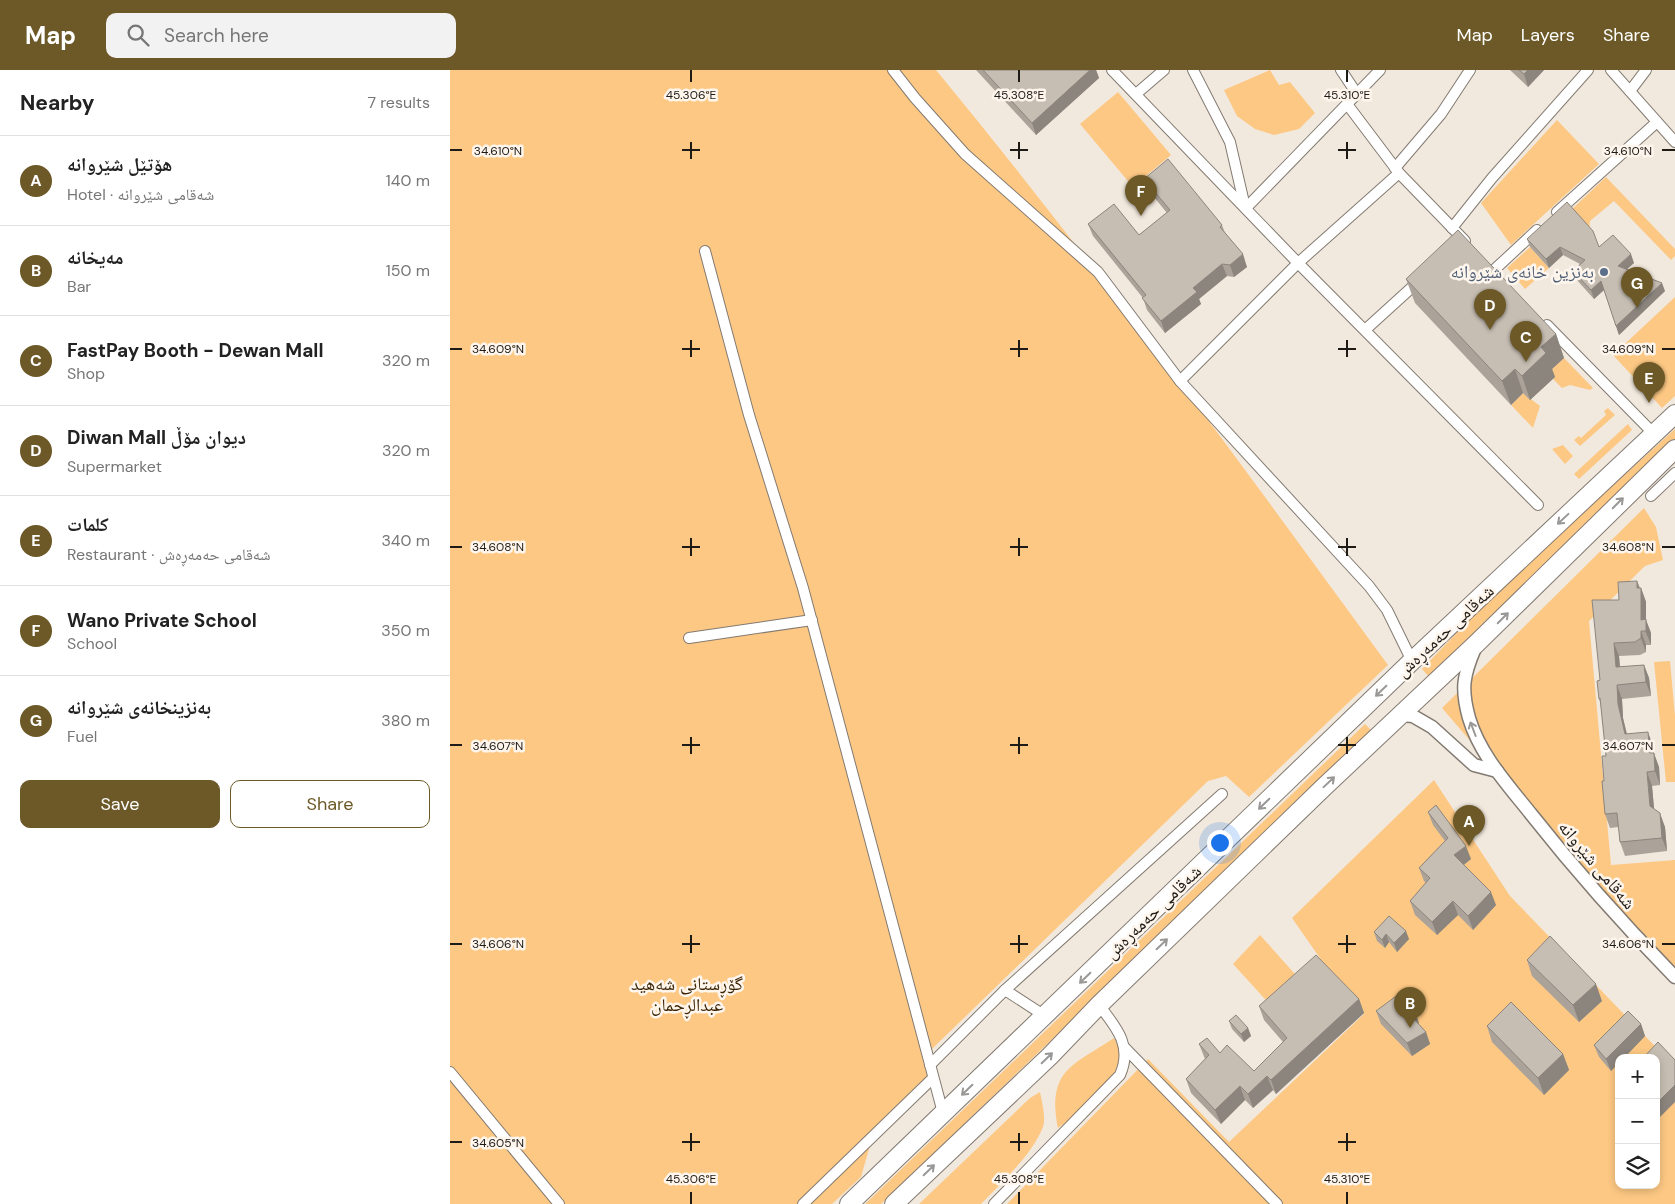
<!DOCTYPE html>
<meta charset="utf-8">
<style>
:root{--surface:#fff;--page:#f2f2f2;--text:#222;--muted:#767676;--line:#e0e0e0;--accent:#6c5927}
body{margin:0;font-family:"DM Sans","Noto Naskh Arabic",sans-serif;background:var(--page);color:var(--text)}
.controls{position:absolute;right:15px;bottom:15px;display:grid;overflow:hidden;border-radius:10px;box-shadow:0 2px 8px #0003}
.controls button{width:45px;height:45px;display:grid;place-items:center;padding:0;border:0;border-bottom:1px solid var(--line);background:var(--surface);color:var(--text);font:25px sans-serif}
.you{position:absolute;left:769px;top:772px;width:18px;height:18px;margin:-12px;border:4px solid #fff;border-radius:50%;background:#1a73e8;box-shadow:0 0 0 8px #1a73e833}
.badge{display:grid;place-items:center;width:32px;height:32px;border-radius:50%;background:var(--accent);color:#fff;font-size:16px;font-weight:700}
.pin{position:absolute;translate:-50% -41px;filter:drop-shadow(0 1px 2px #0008)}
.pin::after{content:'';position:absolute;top:26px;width:18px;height:15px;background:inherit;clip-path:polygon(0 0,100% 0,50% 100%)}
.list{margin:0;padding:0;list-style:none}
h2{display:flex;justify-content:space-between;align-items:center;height:65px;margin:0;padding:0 20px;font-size:21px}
h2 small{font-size:16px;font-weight:400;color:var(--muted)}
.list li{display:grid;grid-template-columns:32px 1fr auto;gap:15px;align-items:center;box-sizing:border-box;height:90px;padding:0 20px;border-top:1px solid var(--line)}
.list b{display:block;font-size:19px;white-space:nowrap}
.list p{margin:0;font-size:16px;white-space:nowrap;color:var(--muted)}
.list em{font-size:16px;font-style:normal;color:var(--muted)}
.actions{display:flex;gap:10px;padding:15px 20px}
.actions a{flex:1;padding:11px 0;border:1px solid var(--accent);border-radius:10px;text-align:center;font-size:18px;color:var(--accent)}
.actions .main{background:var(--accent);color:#fff}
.icon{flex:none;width:28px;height:28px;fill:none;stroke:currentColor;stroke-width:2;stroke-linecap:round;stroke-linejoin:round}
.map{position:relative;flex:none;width:1225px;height:1134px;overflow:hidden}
header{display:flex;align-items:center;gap:30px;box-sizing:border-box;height:70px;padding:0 25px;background:var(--accent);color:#fff}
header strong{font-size:24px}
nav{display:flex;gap:28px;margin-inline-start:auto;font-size:18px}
.search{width:350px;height:45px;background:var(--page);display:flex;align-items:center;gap:12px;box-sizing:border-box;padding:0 18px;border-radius:10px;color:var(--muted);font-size:19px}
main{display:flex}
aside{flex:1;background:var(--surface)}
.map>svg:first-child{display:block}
.green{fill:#fdc883;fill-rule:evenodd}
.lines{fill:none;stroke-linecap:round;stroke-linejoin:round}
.minor-casing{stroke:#837a71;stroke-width:12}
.tertiary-casing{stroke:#837a71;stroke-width:15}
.trunk-casing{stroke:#837a71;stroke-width:20}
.minor{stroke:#fff;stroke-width:10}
.tertiary{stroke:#fff;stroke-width:12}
.trunk{stroke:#fff;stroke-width:18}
.wall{fill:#aba39a}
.shaded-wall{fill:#8b857d}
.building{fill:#c7beb3;stroke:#8b857d}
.oneway{stroke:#9a9897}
.ticks{fill:none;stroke:#1e1b17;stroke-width:2}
.service-dot{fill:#5c6f8a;stroke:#fef6ed;stroke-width:2}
.labels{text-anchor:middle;stroke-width:5;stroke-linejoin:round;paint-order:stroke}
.service-label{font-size:18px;fill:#4e5e75;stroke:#fef6ed;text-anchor:end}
.street-label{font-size:18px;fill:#1e1b17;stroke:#fef6ed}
.park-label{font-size:18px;fill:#3a2404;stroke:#fef6ed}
.ticks-label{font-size:12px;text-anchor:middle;fill:#1e1b17;stroke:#fef6ed;stroke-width:5;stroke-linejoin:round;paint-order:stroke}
</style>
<header>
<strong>Map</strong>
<div class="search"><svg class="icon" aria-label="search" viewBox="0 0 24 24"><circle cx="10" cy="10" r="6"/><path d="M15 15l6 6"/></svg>Search here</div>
<nav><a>Map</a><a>Layers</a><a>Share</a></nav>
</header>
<main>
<aside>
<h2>Nearby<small>7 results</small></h2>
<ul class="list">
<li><span class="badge">A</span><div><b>هۆتێل شێروانە</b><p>Hotel · شەقامی شێروانە</p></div><em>140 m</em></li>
<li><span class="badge">B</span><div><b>مەیخانە</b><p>Bar</p></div><em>150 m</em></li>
<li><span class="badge">C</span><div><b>FastPay Booth - Dewan Mall</b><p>Shop</p></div><em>320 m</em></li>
<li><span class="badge">D</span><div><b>Diwan Mall دیوان مۆڵ</b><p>Supermarket</p></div><em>320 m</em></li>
<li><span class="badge">E</span><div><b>كلمات</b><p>Restaurant · شەقامی حەمەڕەش</p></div><em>340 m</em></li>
<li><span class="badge">F</span><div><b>Wano Private School</b><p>School</p></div><em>350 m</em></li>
<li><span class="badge">G</span><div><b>بەنزینخانەی شێروانە</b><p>Fuel</p></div><em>380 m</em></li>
</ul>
<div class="actions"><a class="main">Save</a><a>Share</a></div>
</aside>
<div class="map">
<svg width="1225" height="1134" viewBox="0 0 1225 1134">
<rect width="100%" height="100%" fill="#f2e9de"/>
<g class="green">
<path d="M 0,0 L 486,0 C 645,193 791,394 938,595 L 799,727 L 776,706 L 758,711 L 482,979 L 471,983 L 478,1009 L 425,1058 L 411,1107 L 382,1134 L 0,1134 Z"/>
<polygon points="820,0 829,15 840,12 865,43 849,59 824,65 805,59 787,46 774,20"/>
<polygon points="668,22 721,85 683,117 630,54"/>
<polygon points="1107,50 1149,94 1061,175 1031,133"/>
<polygon points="1156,107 1225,179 1225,186 1221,190 1164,131 1140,151 1139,161 1120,141"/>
<polygon points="1080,177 1099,198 1075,219 1057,198"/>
<polygon points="1225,227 1225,326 1212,338 1163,285"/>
<polygon points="1114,288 1143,318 1140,320 1120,315 1112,318 1103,309 1105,307 1100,301"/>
<polygon points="1073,323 1090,336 1083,358 1061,335"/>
<polygon points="1158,338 1165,345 1130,376 1124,370 1129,366 1131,368 1156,345 1154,341"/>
<polygon points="1178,354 1182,360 1129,409 1124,404"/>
<polygon points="1225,359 1225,371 979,607 972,599 1050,518"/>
<polygon points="1113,375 1123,386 1115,394 1102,379"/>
<polygon points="1194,438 1206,457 1213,490 1195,496 1139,551 1161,795 1225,790 1225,910 992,638"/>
<polygon points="1220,591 1225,646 1225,712 1216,712 1204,592"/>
<polygon points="915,654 922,661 431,1134 415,1134"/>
<path d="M 984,710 L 1060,826 L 1225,997 L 1225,1134 L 557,1134 L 698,989 L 779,1072 L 914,944 L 872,891 L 842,848 ZM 1169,988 L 1206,988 L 1206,1115 L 1169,1115 Z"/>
<polygon points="810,865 854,914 825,940 783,894"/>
<path d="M 664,968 C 686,1002 633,1041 608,1058 C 597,1000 622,996 664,968 Z"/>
<path d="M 590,1022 C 592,1032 596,1047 593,1057 C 582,1085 552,1112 531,1134 L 469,1134 L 580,1028 Z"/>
</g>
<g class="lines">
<defs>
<g id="minor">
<polyline points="443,0 465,28 515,84 648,202 730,311 919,516 937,540 962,591"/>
<polyline points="662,0 848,193 1088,435"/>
<polyline points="743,0 780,72 795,137"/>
<polyline points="891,0 907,24"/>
<polyline points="1161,0 1225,72"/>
<polyline points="1180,21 1196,0"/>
<polyline points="686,24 714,0"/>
<polyline points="897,34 949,103 1015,171"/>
<polyline points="945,98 991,44 1020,0"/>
<polyline points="796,138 930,0"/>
<polyline points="1107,142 1207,52"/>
<polyline points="1002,158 1042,108 1138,0"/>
<polyline points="255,181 299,345 353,518 493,1043"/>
<polyline points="1044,200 1087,160"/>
<polyline points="1097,255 1204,364"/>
<polyline points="915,260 970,210"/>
<polyline points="730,311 848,193 949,103"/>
<polyline points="1201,426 1225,403"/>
<polyline points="239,568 362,550"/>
<polyline points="555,920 595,946"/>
<polyline points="675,978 827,1134"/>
<polyline points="480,995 555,920 772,724"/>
<polyline points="0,1002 109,1134"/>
<polyline points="353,1134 483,1008"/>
<path d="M 544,1134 L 670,1005 C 683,976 666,957 649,935"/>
</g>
<g id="tertiary">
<path d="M 1025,578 C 1013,606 1011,619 1019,648 C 1030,685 1058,715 1081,744 C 1126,801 1174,855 1225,907"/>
<polyline points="950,645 963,646 982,657 1024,695 1047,701"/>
</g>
<g id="trunk">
<polyline points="399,1134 962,591 1225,344"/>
<polyline points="444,1134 600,986 649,935 874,717 1027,573 1225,379"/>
</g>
</defs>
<use href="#minor" class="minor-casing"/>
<use href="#tertiary" class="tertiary-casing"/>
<use href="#trunk" class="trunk-casing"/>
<use href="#minor" class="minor"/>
<use href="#tertiary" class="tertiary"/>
<use href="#trunk" class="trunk"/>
</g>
<g class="wall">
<polygon points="526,0 646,0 649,8 586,65"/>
<polygon points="1060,0 1094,0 1078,17"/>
<polygon points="694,109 772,155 775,163 797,197 784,207 777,206 749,229 751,234 715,263 697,240 693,228 643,166 638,154 689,165 717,143 699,121"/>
<polygon points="1077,169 1149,177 1184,193 1177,199 1215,221 1169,265 1154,220 1144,229 1126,209 1123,201 1130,194 1113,185 1099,198 1080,177"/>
<polygon points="956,209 1106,264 1114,288 1102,299 1105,307 1080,330 1073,323 1061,335 965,233"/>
<polygon points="1187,511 1190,518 1191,518 1196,532 1196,550 1201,563 1201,575 1196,575 1196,582 1190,585 1169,586 1170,597 1194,595 1199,608 1201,626 1172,629 1173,648 1177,664 1203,676 1203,683 1209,697 1210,715 1202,716 1204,739 1215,757 1217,781 1175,786 1170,772 1169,757 1160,758 1155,744 1154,711 1156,686 1151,635 1149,629 1150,610 1169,530"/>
<polygon points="978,742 1021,789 1014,795 1046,835 1023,860 1008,845 987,865 965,845 960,831 976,813 974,811 969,798 995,771 983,755"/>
<polygon points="924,862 959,869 947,882 939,872 935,878 927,871"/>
<polygon points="1077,890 1152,931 1129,952 1082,906"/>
<polygon points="909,929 914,943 826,1024 823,1020 803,1038 795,1030 771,1054 741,1023 736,1009 755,989 749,974 804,1001 833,972 814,950 809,936"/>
<polygon points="926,941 969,953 968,954 976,962 980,974 962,986 931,954"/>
<polygon points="779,951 798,958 801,966 794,972 782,959"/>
<polygon points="1191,954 1195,966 1174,988 1169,988 1161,1001 1149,987 1144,975"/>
<polygon points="1037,956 1113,984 1119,1000 1094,1025 1042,972"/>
</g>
<g class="shaded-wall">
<polygon points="640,0 646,0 649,8 586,65 582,53"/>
<polygon points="1078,0 1094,0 1078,17 1074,4"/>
<polygon points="1110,177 1113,185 1099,198 1096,189"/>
<polygon points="793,184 797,197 784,207 780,195"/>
<polygon points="1181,184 1184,193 1171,204 1168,196"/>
<polygon points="772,194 777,206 749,229 751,234 715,263 711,251 743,218"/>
<polygon points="1151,211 1154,220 1144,229 1141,220"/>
<polygon points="1212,213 1215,221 1169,265 1166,256"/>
<polygon points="1106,264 1114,288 1102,299 1105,307 1080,330 1072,306 1091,277"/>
<polygon points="1065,299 1073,323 1061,335 1052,311"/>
<polygon points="1187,511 1191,522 1191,518 1196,532 1196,550 1201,563 1201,575 1191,550"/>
<polygon points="1191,561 1196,575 1196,582 1191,568"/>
<polygon points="1164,573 1169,586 1171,611 1166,597"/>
<polygon points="1194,595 1199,608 1201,626 1196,612"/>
<polygon points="1167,615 1172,629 1173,648 1180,678 1175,664 1168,634"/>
<polygon points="1198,662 1203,676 1205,697 1200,683"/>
<polygon points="1204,683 1209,697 1210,715 1205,701"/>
<polygon points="1197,702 1202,716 1205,749 1200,736"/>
<polygon points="1210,743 1215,757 1217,781 1212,768"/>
<polygon points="1016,776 1021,789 1009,798 1004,785"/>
<polygon points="1041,822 1046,835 1023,860 1018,846"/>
<polygon points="1003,831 1008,845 987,865 982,852"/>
<polygon points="956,861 959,869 947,882 944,873"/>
<polygon points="936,864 939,872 935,878 932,870"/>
<polygon points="1146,914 1152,931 1129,952 1123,935"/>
<polygon points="909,929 914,943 826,1024 821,1010"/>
<polygon points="965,941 969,953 965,958 961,946"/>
<polygon points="1191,954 1195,966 1174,988 1169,988 1169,993 1161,1001 1156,989"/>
<polygon points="798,958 801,966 794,972 791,964"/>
<polygon points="976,962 980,974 962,986 957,973"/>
<polygon points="1113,984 1119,1000 1094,1025 1088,1008"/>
<polygon points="817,1006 823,1020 803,1038 798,1024"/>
<polygon points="1225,1015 1225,1032 1206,1051 1206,1034"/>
<polygon points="790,1016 795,1030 771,1054 765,1040"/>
</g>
<g class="building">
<polygon points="533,0 640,0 582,53"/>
<polygon points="1069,0 1078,0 1074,4"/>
<polygon points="718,89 772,155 770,157 793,184 780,195 772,194 743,218 747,222 711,251 692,228 696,225 638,154 664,134 689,165 720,140 694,109"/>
<polygon points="1117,132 1143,161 1149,177 1163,165 1181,184 1168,196 1212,213 1166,256 1151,211 1141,220 1123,201 1135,190 1110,177 1096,189 1077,169"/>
<polygon points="1008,160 1106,264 1091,277 1096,283 1072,306 1065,299 1052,311 956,209"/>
<polygon points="1187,511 1187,518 1191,518 1191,550 1196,549 1196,561 1191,561 1191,568 1185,572 1164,573 1166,597 1194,595 1196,612 1167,615 1168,634 1175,664 1198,662 1200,683 1204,683 1205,701 1197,702 1200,736 1210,743 1212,768 1170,772 1167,743 1155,744 1152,711 1154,711 1152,686 1156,686 1150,628 1149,629 1147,611 1150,610 1142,530 1169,530 1168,512"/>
<polygon points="986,735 1016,776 1004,785 1041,822 1018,846 1003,831 982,852 960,831 980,808 969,798 998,768 978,742"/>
<polygon points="939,846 956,861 944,873 936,864 932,870 924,862"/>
<polygon points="1100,866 1146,914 1123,935 1077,890"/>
<polygon points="866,885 909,929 821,1010 817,1006 798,1024 790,1016 765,1040 736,1009 759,985 749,974 757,968 770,983 777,975 804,1001 837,968 809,936"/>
<polygon points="949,924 965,941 961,946 976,962 957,973 926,941"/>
<polygon points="1061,932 1113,984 1088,1008 1037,956"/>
<polygon points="1178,941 1191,954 1156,989 1144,975"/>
<polygon points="786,945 798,958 791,964 779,951"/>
<polygon points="1208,972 1225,990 1225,1015 1206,1034 1206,1021 1208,1020 1206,1018 1206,988 1193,988"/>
</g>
<defs><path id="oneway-shaft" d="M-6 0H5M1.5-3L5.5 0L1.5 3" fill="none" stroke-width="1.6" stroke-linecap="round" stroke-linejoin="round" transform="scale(1.25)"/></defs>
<g class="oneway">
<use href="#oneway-shaft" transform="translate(1168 433) rotate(-45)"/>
<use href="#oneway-shaft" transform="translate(1113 449) rotate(137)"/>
<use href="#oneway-shaft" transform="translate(1053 548) rotate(-45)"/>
<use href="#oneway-shaft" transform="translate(931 621) rotate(136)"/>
<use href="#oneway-shaft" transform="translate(1023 659) rotate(-111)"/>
<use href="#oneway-shaft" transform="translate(879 712) rotate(-43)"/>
<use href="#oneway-shaft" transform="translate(814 734) rotate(136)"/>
<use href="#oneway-shaft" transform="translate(712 874) rotate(-44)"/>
<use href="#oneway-shaft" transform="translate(635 908) rotate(136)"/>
<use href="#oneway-shaft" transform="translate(597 988) rotate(-44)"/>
<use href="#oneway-shaft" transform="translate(517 1020) rotate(136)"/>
<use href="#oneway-shaft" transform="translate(479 1100) rotate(-44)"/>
</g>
<path class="ticks" d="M 241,0 L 241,12M 569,0 L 569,12M 897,0 L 897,12M 241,72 L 241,89M 569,72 L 569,89M 897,72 L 897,89M 0,80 L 12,80M 232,80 L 250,80M 560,80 L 578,80M 888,80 L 906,80M 1212,80 L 1225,80M 241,270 L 241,287M 569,270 L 569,287M 897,270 L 897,287M 0,279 L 12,279M 232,279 L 250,279M 560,279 L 578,279M 888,279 L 906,279M 1212,279 L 1225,279M 241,468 L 241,486M 569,468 L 569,486M 897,468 L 897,486M 0,477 L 12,477M 232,477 L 250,477M 560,477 L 578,477M 888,477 L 906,477M 1212,477 L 1225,477M 241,667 L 241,684M 569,667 L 569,684M 897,667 L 897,684M 0,675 L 12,675M 232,675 L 250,675M 560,675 L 578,675M 888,675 L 906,675M 1212,675 L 1225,675M 241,865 L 241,883M 569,865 L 569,883M 897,865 L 897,883M 0,874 L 12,874M 232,874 L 250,874M 560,874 L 578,874M 888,874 L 906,874M 1212,874 L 1225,874M 241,1063 L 241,1081M 569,1063 L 569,1081M 897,1063 L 897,1081M 0,1072 L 12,1072M 232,1072 L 250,1072M 560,1072 L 578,1072M 888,1072 L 906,1072M 241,1122 L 241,1134M 569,1122 L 569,1134M 897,1122 L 897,1134"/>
<circle class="service-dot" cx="1154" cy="202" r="5"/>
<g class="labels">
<g class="service-label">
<text x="1144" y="208">بەنزین خانەی شێروانە</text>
</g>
<g class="street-label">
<text transform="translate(995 561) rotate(-43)" y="6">شەقامی حەمەڕەش</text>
<text transform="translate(1147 795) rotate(50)" y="6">شەقامی شێروانە</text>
<text transform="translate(703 842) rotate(-44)" y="6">شەقامی حەمەڕەش</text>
</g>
<g class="park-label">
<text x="237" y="920">گۆڕستانی شەهید<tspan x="237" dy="21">عبدالڕحمان</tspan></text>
</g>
</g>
<g class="ticks-label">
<text x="241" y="29">45.306°E</text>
<text x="569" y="29">45.308°E</text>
<text x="897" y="29">45.310°E</text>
<text x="48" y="85">34.610°N</text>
<text x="1178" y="85">34.610°N</text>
<text x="48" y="283">34.609°N</text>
<text x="1178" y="283">34.609°N</text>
<text x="48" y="481">34.608°N</text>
<text x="1178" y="481">34.608°N</text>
<text x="48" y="680">34.607°N</text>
<text x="1178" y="680">34.607°N</text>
<text x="48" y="878">34.606°N</text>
<text x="1178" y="878">34.606°N</text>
<text x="48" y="1077">34.605°N</text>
<text x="241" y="1113">45.306°E</text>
<text x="569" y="1113">45.308°E</text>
<text x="897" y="1113">45.310°E</text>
</g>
</svg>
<div class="controls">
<button>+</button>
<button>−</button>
<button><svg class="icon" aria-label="layers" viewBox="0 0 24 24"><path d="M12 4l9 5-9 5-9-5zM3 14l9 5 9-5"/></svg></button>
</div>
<div class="you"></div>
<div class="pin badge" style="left:1019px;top:776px">A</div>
<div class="pin badge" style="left:960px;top:958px">B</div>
<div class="pin badge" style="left:1076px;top:292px">C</div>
<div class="pin badge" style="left:1040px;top:260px">D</div>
<div class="pin badge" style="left:1199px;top:333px">E</div>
<div class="pin badge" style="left:691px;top:146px">F</div>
<div class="pin badge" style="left:1187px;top:238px">G</div>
</div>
</main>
